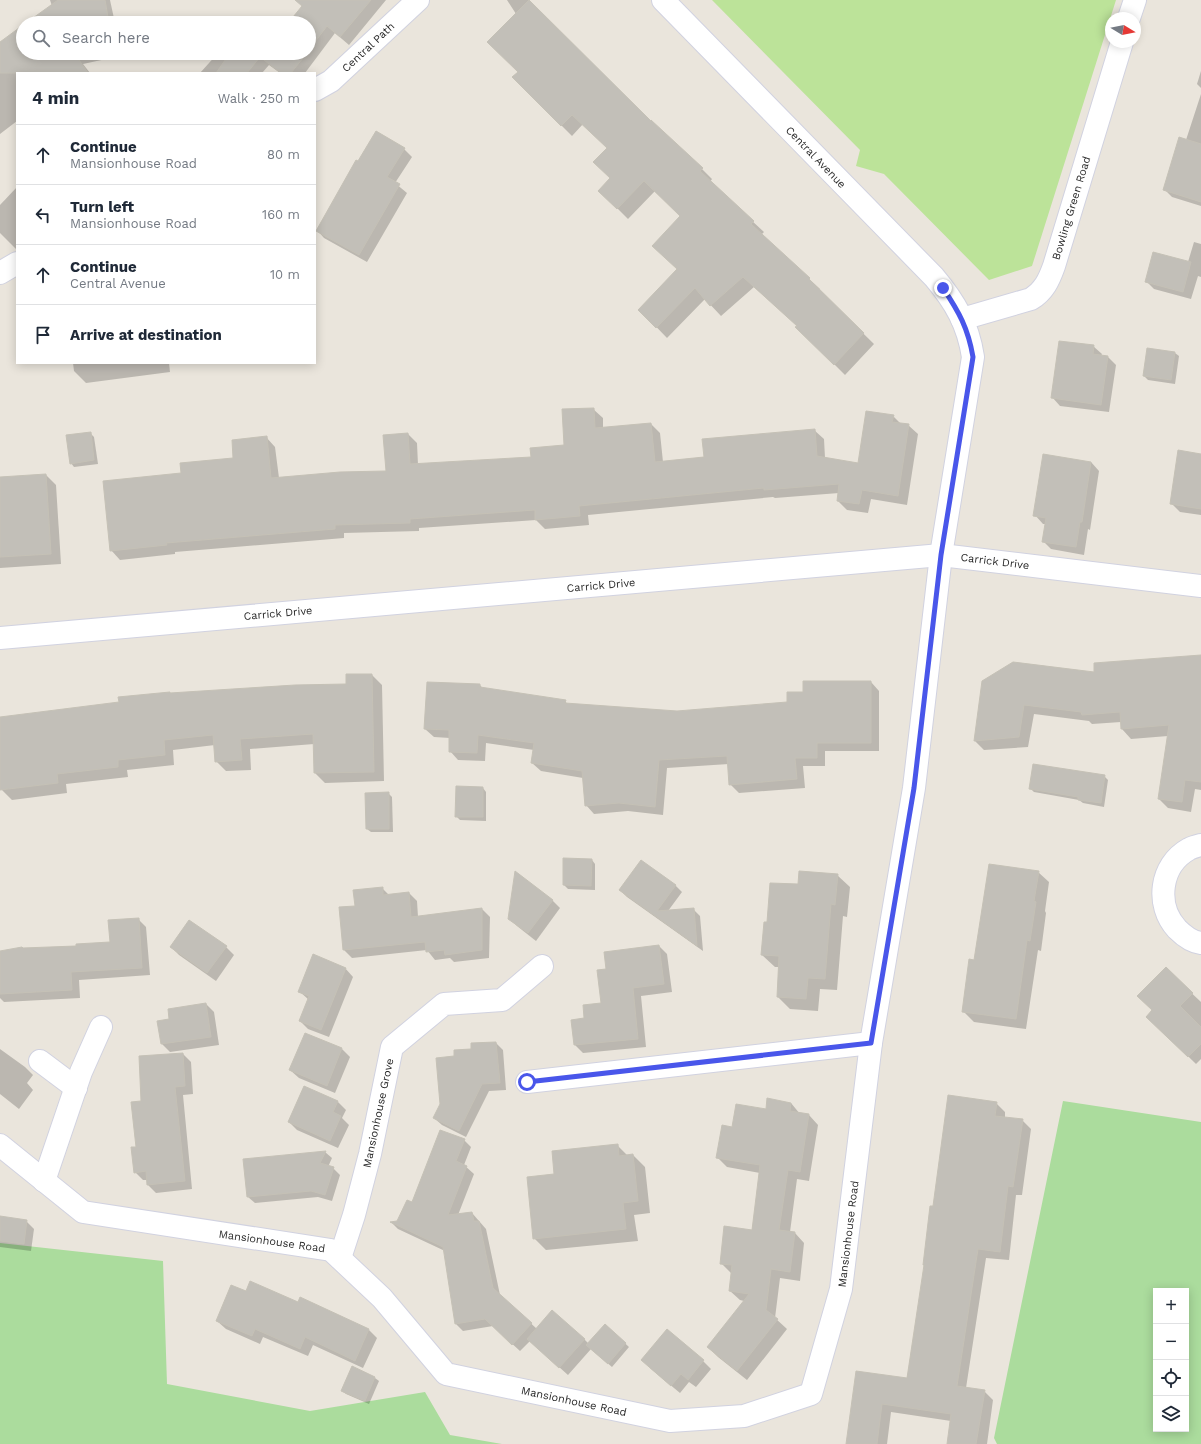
<!DOCTYPE html>
<meta charset="utf-8">
<style>
:root{--surface:#fff;--page:#f6f6f7;--text:#1f2937;--muted:#747a83;--line:#e0e1e3}
body{margin:0;font-family:"Work Sans",sans-serif;background:var(--page);color:var(--text)}
.controls{position:absolute;right:12px;bottom:12px;display:grid;overflow:hidden;border-radius:0px;box-shadow:0 2px 10px #0003}
.controls button{width:36px;height:36px;display:grid;place-items:center;padding:0;border:0;border-bottom:1px solid var(--line);background:var(--surface);color:var(--text);font:20px sans-serif}
.compass{position:absolute;left:1105px;top:12px;width:36px;height:36px;border-radius:50%;background:var(--surface);box-shadow:0 2px 10px #0003;rotate:100deg}
.stop{position:absolute;width:12px;height:12px;margin:-9px;border:3px solid #4956ea;border-radius:50%;background:#fff}
.stop.end{background:#4956ea;border-color:#fff;box-shadow:0 1px 4px #0008}
.list{margin:0;padding:0;list-style:none}
h2{display:flex;justify-content:space-between;align-items:center;height:52px;margin:0;padding:0 16px;font-size:17px}
h2 small{font-size:13px;font-weight:400;color:var(--muted)}
.list li{display:grid;grid-template-columns:26px 1fr auto;gap:12px;align-items:center;box-sizing:border-box;height:60px;padding:0 16px;border-top:1px solid var(--line)}
.list b{display:block;font-size:15px;white-space:nowrap}
.list p{margin:0;font-size:13px;white-space:nowrap;color:var(--muted)}
.list em{font-size:13px;font-style:normal;color:var(--muted)}
.icon{flex:none;width:22px;height:22px;fill:none;stroke:currentColor;stroke-width:2;stroke-linecap:round;stroke-linejoin:round}
.map{position:relative;flex:none;width:1201px;height:1444px;overflow:hidden}
.search{position:absolute;background:var(--surface);box-shadow:0 2px 10px #0003;left:16px;top:16px;width:300px;height:44px;display:flex;align-items:center;gap:10px;box-sizing:border-box;padding:0 14px;border-radius:22px;color:var(--muted);font-size:15px}
.panel{position:absolute;background:var(--surface);box-shadow:0 2px 10px #0003;left:16px;top:72px;width:300px;height:292px;border-radius:0px}
.map>svg:first-child{display:block}
.green{fill:#abdc9d;fill-rule:evenodd}
.pitch{fill:#bce399}
.shadow{fill:#0003}
.building{fill:#c2bfb8;stroke:#c5c1b6}
.lines{fill:none;stroke-linecap:round;stroke-linejoin:round}
.minor-casing{stroke:#d1d2e0;stroke-width:24}
.minor{stroke:#fff;stroke-width:22}
.route{stroke:#4956ea;stroke-width:5}
.labels{text-anchor:middle;stroke-width:3;stroke-linejoin:round;paint-order:stroke}
.street-label{font-size:11px;fill:#292929;stroke:#fff}
</style>
<div class="map">
<svg width="1201" height="1444" viewBox="0 0 1201 1444">
<rect width="100%" height="100%" fill="#eae5dc"/>
<g class="green">
<path d="M 1063,1101 L 1201,1122 L 1201,1444 L 997,1444 L 994,1438 ZM 1156,1291 L 1186,1291 L 1186,1429 L 1156,1429 Z"/>
<polygon points="0,1243 163,1261 167,1384 310,1411 425,1392 450,1435 502,1444 0,1444"/>
</g>
<polygon class="pitch" points="712,0 1116,0 1032,266 989,280 884,174 856,166 860,150"/>
<g class="shadow">
<polygon points="50,0 110,0 115,23 28,23 52,6"/>
<polygon points="309,0 386,0 349,45 335,33 305,73 280,73 269,65 262,73 200,73 218,53 309,53 309,23 290,23"/>
<polygon points="507,0 528,0 651,122 702,169 712,179 710,182 764,232 761,235 809,279 820,289 819,290 874,344 845,375 797,327 798,326 754,287 721,316 705,299 667,338 640,310 678,270 681,216 655,191 628,219 610,201 611,179 608,148 583,124 572,136 513,77 519,72 529,34"/>
<polygon points="23,27 23,53 119,53 120,56 83,64 90,73 17,73 17,121 0,134 0,43"/>
<polygon points="1201,71 1201,88 1197,84"/>
<polygon points="1201,94 1201,206 1172,197 1164,189 1186,140"/>
<polygon points="377,132 404,149 412,157 395,183 407,193 367,262 324,238 317,230"/>
<polygon points="17,187 17,250 0,233 0,205"/>
<polygon points="1194,242 1201,244 1201,277 1198,276 1191,299 1154,289 1146,281 1188,262"/>
<polygon points="1093,346 1102,354 1101,356 1108,357 1116,365 1109,412 1060,406 1052,397"/>
<polygon points="1175,353 1179,356 1175,384 1148,380 1144,376"/>
<polygon points="73,363 169,363 170,372 86,383 74,371"/>
<polygon points="593,409 603,418 603,428 651,424 660,433 663,462 705,457 814,430 824,439 825,458 859,464 893,416 901,424 908,425 918,434 907,505 871,499 868,513 847,510 838,501 839,493 775,498 773,497 588,515 589,525 545,529 536,520 419,528 419,531 344,533 344,538 175,552 175,554 120,560 111,550 182,474 234,459 266,437 275,447 279,478 387,472 408,434 417,443 418,465 532,458 565,446"/>
<polygon points="90,433 94,437 98,464 74,467 71,463"/>
<polygon points="1201,455 1201,515 1180,512 1172,504"/>
<polygon points="1091,462 1099,471 1090,530 1088,529 1084,555 1051,549 1043,541 1046,524 1043,524 1035,515"/>
<polygon points="46,475 56,485 61,564 0,568 0,478"/>
<polygon points="1201,658 1201,790 1195,789 1191,812 1168,808 1159,799 1168,736 1131,739 1122,729 1121,722 1092,724 1089,721 1034,714 1028,747 984,750 975,741 983,681 1096,673"/>
<polygon points="347,675 372,675 382,685 384,781 325,783 315,773 314,744 250,749 251,770 226,771 216,761 215,745 173,750 174,765 127,770 128,777 66,784 67,793 12,800 2,790 0,776 0,718 120,703 170,694 347,685"/>
<polygon points="871,682 879,691 879,751 825,751 825,766 803,766 805,788 739,793 730,784 729,764 667,768 663,815 628,811 594,814 586,805 583,778 541,771 532,763 534,750 486,743 485,761 458,760 450,751 450,738 434,737 425,729 480,685 483,689 565,701 568,705 677,712 788,703 804,693"/>
<polygon points="1104,776 1108,780 1104,807 1083,803 1079,800 1034,792 1031,789"/>
<polygon points="483,788 486,792 486,821 460,820 456,816"/>
<polygon points="388,793 392,797 393,832 371,832 367,829"/>
<polygon points="564,859 592,860 595,864 595,890 568,889 564,885"/>
<polygon points="1038,872 1049,882 1045,911 1046,913 1041,951 1038,950 1026,1029 974,1022 963,1011 975,961"/>
<polygon points="837,875 850,887 847,917 843,916 837,990 820,989 818,1011 790,1009 778,997 779,967 775,967 762,955 768,923"/>
<polygon points="675,885 682,892 668,911 693,909 700,916 703,951 627,897 620,890"/>
<polygon points="382,888 389,895 409,893 417,901 418,917 482,909 490,917 489,958 454,962 450,958 435,960 427,950 352,958 344,950 356,907"/>
<polygon points="552,900 560,908 536,941 517,926 509,918"/>
<polygon points="138,919 146,927 150,975 79,980 80,998 4,1002 0,998 0,952 77,946 111,943"/>
<polygon points="659,946 667,954 672,992 641,996 646,1047 583,1053 575,1045 585,1019 602,1004 608,970"/>
<polygon points="171,947 226,947 234,955 216,981 179,955"/>
<polygon points="345,968 353,977 329,1037 308,1029 300,1021 309,1000 299,991"/>
<polygon points="1166,969 1201,1002 1201,1059 1196,1064 1155,1024 1153,1010"/>
<polygon points="206,1004 214,1012 219,1045 170,1052 162,1044 158,1022 170,1020"/>
<polygon points="306,1034 342,1049 350,1057 335,1093 299,1078 290,1070"/>
<polygon points="496,1043 503,1050 506,1090 489,1091 466,1137 442,1125 434,1118 441,1104 456,1057 472,1050"/>
<polygon points="0,1049 25,1067 33,1075 27,1083 33,1090 19,1109 0,1094"/>
<polygon points="183,1054 191,1062 193,1094 183,1095 192,1189 156,1193 148,1185 148,1180 143,1180 135,1172 142,1102"/>
<polygon points="304,1087 338,1102 346,1110 342,1118 349,1125 338,1148 297,1130 289,1122"/>
<polygon points="791,1103 800,1114 809,1115 818,1125 809,1181 797,1179 790,1232 795,1233 804,1243 800,1281 780,1278 775,1318 787,1329 747,1380 718,1357 708,1347 744,1301 740,1300 730,1291 733,1273 731,1273 721,1263 752,1231 760,1173 727,1167 717,1157 732,1128 767,1110"/>
<polygon points="996,1103 1005,1112 1005,1118 1022,1120 1031,1129 1022,1195 1016,1195 1009,1260 986,1258 966,1388 984,1391 993,1400 987,1444 948,1444 951,1421 891,1412 887,1444 847,1444 857,1372 907,1379 934,1208"/>
<polygon points="464,1140 471,1147 464,1165 474,1174 458,1215 472,1213 486,1229 500,1295 537,1329 584,1339 589,1344 605,1325 629,1347 612,1367 591,1349 568,1375 530,1341 520,1351 493,1326 463,1331 456,1324 445,1251 398,1229 392,1223 398,1222"/>
<polygon points="617,1145 628,1156 633,1155 645,1167 650,1213 634,1215 638,1241 546,1250 534,1238 556,1175"/>
<polygon points="325,1152 332,1158 328,1167 333,1168 340,1175 332,1201 318,1197 255,1203 248,1197"/>
<polygon points="0,1217 26,1221 34,1229 31,1251 0,1247"/>
<polygon points="246,1293 299,1303 301,1299 369,1330 377,1338 363,1368 313,1345 308,1356 263,1337 260,1344 226,1329 217,1321"/>
<polygon points="703,1361 711,1369 696,1387 689,1382 680,1393 650,1368"/>
<polygon points="352,1367 375,1378 379,1381 369,1404 346,1394 342,1391"/>
</g>
<g class="building">
<polygon points="58,0 105,0 109,23 26,23"/>
<polygon points="295,0 371,0 340,37 327,26 309,50 309,23 280,23 283,18 289,22 302,6"/>
<polygon points="529,0 651,121 651,120 703,168 700,171 754,221 751,224 810,278 809,279 864,333 834,365 795,327 797,326 743,277 710,306 695,288 656,328 638,310 677,269 652,246 680,216 644,181 617,209 598,191 610,178 593,162 607,148 572,115 561,126 512,77 518,72 487,42"/>
<polygon points="257,17 265,23 252,23"/>
<polygon points="23,25 23,53 92,53 77,57 88,73 0,73 0,42"/>
<polygon points="230,53 307,53 291,73 281,73 260,57 247,73 216,73"/>
<polygon points="376,131 405,148 387,177 400,184 359,255 316,231 356,160 358,161"/>
<polygon points="1179,137 1201,144 1201,202 1163,190"/>
<polygon points="1153,252 1191,262 1183,292 1145,282"/>
<polygon points="1059,341 1094,345 1093,354 1108,356 1101,405 1051,398"/>
<polygon points="1147,348 1175,352 1171,380 1143,376"/>
<polygon points="594,408 595,428 651,423 655,462 704,457 702,439 815,429 817,456 858,463 866,411 894,415 892,422 909,424 898,496 862,490 859,504 837,501 839,484 764,490 764,488 579,506 580,516 535,520 535,510 410,519 410,523 335,525 335,529 166,543 167,545 110,551 103,481 181,473 180,463 233,458 232,440 267,436 271,478 340,472 386,471 383,435 408,433 410,464 531,457 530,448 564,445 562,409"/>
<polygon points="91,432 94,460 70,464 66,435"/>
<polygon points="1178,450 1201,454 1201,509 1170,504"/>
<polygon points="1043,454 1091,462 1082,522 1080,522 1076,547 1042,542 1046,518 1033,516"/>
<polygon points="46,474 51,554 0,557 0,477"/>
<polygon points="1201,655 1201,782 1185,780 1182,802 1158,799 1169,725 1121,729 1120,712 1082,715 1081,712 1024,705 1019,737 974,741 982,681 1013,662 1094,672 1094,663"/>
<polygon points="346,674 372,674 374,772 314,773 313,734 240,739 242,760 215,762 213,735 164,740 165,755 118,760 118,767 57,774 58,783 0,790 0,717 119,702 118,697 170,692 170,693 295,685 346,684"/>
<polygon points="803,681 871,681 871,743 817,743 817,758 795,758 797,779 729,785 727,756 659,760 655,807 619,803 585,806 582,771 531,763 534,743 478,735 477,753 449,752 449,730 424,729 427,682 480,684 480,687 566,700 565,703 677,711 787,702 787,692 803,692"/>
<polygon points="1033,764 1105,775 1101,803 1078,800 1078,797 1029,789"/>
<polygon points="456,786 483,787 483,817 455,817"/>
<polygon points="389,792 389,829 366,829 365,793"/>
<polygon points="563,858 592,859 591,886 563,885"/>
<polygon points="641,860 676,885 657,911 694,908 697,946 619,890"/>
<polygon points="989,864 1039,871 1034,901 1036,902 1030,941 1027,940 1016,1019 962,1012 969,959 974,960"/>
<polygon points="515,871 553,900 528,933 508,919"/>
<polygon points="799,871 838,874 835,905 831,904 825,979 808,978 806,999 777,997 779,956 761,955 764,922 767,922 770,883 798,884"/>
<polygon points="383,887 383,895 409,892 411,917 482,908 482,950 445,955 444,950 426,952 425,942 343,950 339,907 355,906 353,890"/>
<polygon points="139,918 142,968 71,972 72,990 0,994 0,951 22,947 23,948 76,946 76,944 110,942 108,920"/>
<polygon points="189,920 227,946 207,973 170,947"/>
<polygon points="659,945 664,984 633,988 638,1039 574,1045 571,1020 584,1018 583,1005 601,1003 597,970 606,969 604,952"/>
<polygon points="313,954 346,968 321,1030 299,1021 309,996 298,992"/>
<polygon points="1166,967 1193,993 1180,1006 1201,1027 1201,1044 1188,1057 1146,1017 1152,1010 1137,996"/>
<polygon points="206,1003 211,1037 161,1044 157,1021 169,1019 168,1009"/>
<polygon points="305,1033 342,1048 327,1086 289,1070"/>
<polygon points="496,1042 500,1083 482,1084 459,1131 433,1118 440,1104 436,1058 454,1056 454,1050 471,1049 471,1043"/>
<polygon points="183,1053 185,1086 175,1087 185,1181 147,1185 146,1171 134,1173 131,1147 136,1147 131,1102 141,1101 139,1056"/>
<polygon points="304,1086 338,1101 333,1112 341,1116 330,1141 288,1122"/>
<polygon points="948,1095 997,1102 995,1116 1023,1119 1013,1187 1008,1186 1000,1252 978,1249 957,1386 985,1390 976,1444 947,1444 951,1414 882,1404 877,1444 846,1444 856,1371 907,1378 924,1265 923,1265 930,1206 933,1206"/>
<polygon points="767,1098 791,1103 790,1111 809,1114 800,1172 788,1170 779,1230 795,1232 790,1272 771,1269 766,1310 778,1319 737,1371 707,1347 749,1294 729,1291 732,1265 720,1264 724,1226 752,1230 760,1165 716,1158 722,1125 732,1127 736,1104 766,1109"/>
<polygon points="440,1130 465,1139 456,1161 467,1166 448,1215 472,1212 474,1221 479,1221 493,1288 532,1323 512,1345 485,1319 455,1324 443,1247 390,1222 397,1221 407,1200 412,1202"/>
<polygon points="618,1144 619,1156 633,1154 638,1201 623,1203 626,1229 533,1239 527,1177 554,1174 552,1151"/>
<polygon points="326,1151 320,1163 334,1167 325,1195 311,1191 247,1197 243,1159"/>
<polygon points="0,1216 27,1220 24,1244 0,1241"/>
<polygon points="250,1281 298,1302 300,1297 369,1329 355,1361 305,1337 300,1349 255,1329 252,1336 216,1321 231,1285 246,1291"/>
<polygon points="552,1310 585,1339 559,1368 527,1339"/>
<polygon points="605,1324 626,1343 608,1364 586,1345"/>
<polygon points="667,1329 704,1360 688,1380 681,1374 671,1386 641,1360"/>
<polygon points="352,1366 375,1377 365,1401 341,1391"/>
</g>
<g class="lines">
<defs>
<g id="minor">
<polyline points="1129,18 1135,0"/>
<polyline points="315,90 331,81 418,0"/>
<polyline points="0,273 17,263"/>
<path d="M 962,319 L 1031,299 C 1044,291 1049,280 1054,266 L 1122,42"/>
<polyline points="0,638 941,555 1201,586"/>
<path d="M 1201,845 C 1197,846 1193,847 1189,849 C 1160,865 1155,905 1177,929 C 1183,935 1192,942 1201,943"/>
<polyline points="40,1061 76,1088"/>
<polyline points="527,1082 871,1043"/>
<path d="M 0,1145 L 83,1212 L 331,1250 L 382,1298 L 446,1374 L 670,1421 L 744,1416 L 811,1394 L 841,1289 L 871,1043 L 914,788 L 941,555 L 973,357 C 968,324 955,302 934,277 L 663,0"/>
<polyline points="44,1181 81,1072 101,1027"/>
<polyline points="340,1258 354,1215 370,1154 392,1047 444,1004 502,1000 542,966"/>
</g>
</defs>
<use href="#minor" class="minor-casing"/>
<use href="#minor" class="minor"/>
</g>
<g class="lines">
<path class="route" d="M 527,1082 L 871,1043 L 914,788 L 941,555 L 973,357 C 968,328 959,312 943,288"/>
</g>
<g class="labels">
<g class="street-label">
<text transform="translate(368 47) rotate(-43)" y="4">Central Path</text>
<text transform="translate(816 157) rotate(46)" y="4">Central Avenue</text>
<text transform="translate(1071 208) rotate(-73)" y="4">Bowling Green Road</text>
<text transform="translate(995 561) rotate(7)" y="4">Carrick Drive</text>
<text transform="translate(601 585) rotate(-5)" y="4">Carrick Drive</text>
<text transform="translate(278 613) rotate(-5)" y="4">Carrick Drive</text>
<text transform="translate(378 1113) rotate(-78)" y="4">Mansionhouse Grove</text>
<text transform="translate(848 1234) rotate(-83)" y="4">Mansionhouse Road</text>
<text transform="translate(272 1241) rotate(8)" y="4">Mansionhouse Road</text>
<text transform="translate(574 1401) rotate(12)" y="4">Mansionhouse Road</text>
</g>
</g>
</svg>
<div class="controls">
<button>+</button>
<button>−</button>
<button><svg class="icon" aria-label="locate" viewBox="0 0 24 24"><circle cx="12" cy="12" r="6"/><path d="M12 2v4M12 18v4M2 12h4M18 12h4"/></svg></button>
<button><svg class="icon" aria-label="layers" viewBox="0 0 24 24"><path d="M12 4l9 5-9 5-9-5zM3 14l9 5 9-5"/></svg></button>
</div>
<svg class="compass" viewBox="-18 -18 36 36"><path d="M0-13l5 13h-10z" fill="#e53935"/><path d="M0 13l5-13h-10z" fill="#747a83"/></svg>
<div class="stop" style="left:527px;top:1082px"></div>
<div class="stop end" style="left:943px;top:288px"></div>
<div class="search"><svg class="icon" aria-label="search" viewBox="0 0 24 24"><circle cx="10" cy="10" r="6"/><path d="M15 15l6 6"/></svg>Search here</div>
<section class="panel">
<h2>4 min<small>Walk · 250 m</small></h2>
<ul class="list">
<li><svg class="icon" aria-label="ahead" viewBox="0 0 24 24"><path d="M12 20V5M6 11l6-6 6 6"/></svg><div><b>Continue</b><p>Mansionhouse Road</p></div><em>80 m</em></li>
<li><svg class="icon" aria-label="left" viewBox="0 0 24 24"><path d="M17 20v-9H6M10 6l-5 5 5 5"/></svg><div><b>Turn left</b><p>Mansionhouse Road</p></div><em>160 m</em></li>
<li><svg class="icon" aria-label="ahead" viewBox="0 0 24 24"><path d="M12 20V5M6 11l6-6 6 6"/></svg><div><b>Continue</b><p>Central Avenue</p></div><em>10 m</em></li>
<li><svg class="icon" aria-label="arrive" viewBox="0 0 24 24"><path d="M6 21V4h12l-3 4 3 4H6"/></svg><div><b>Arrive at destination</b></div></li>
</ul>
</section>
</div>
